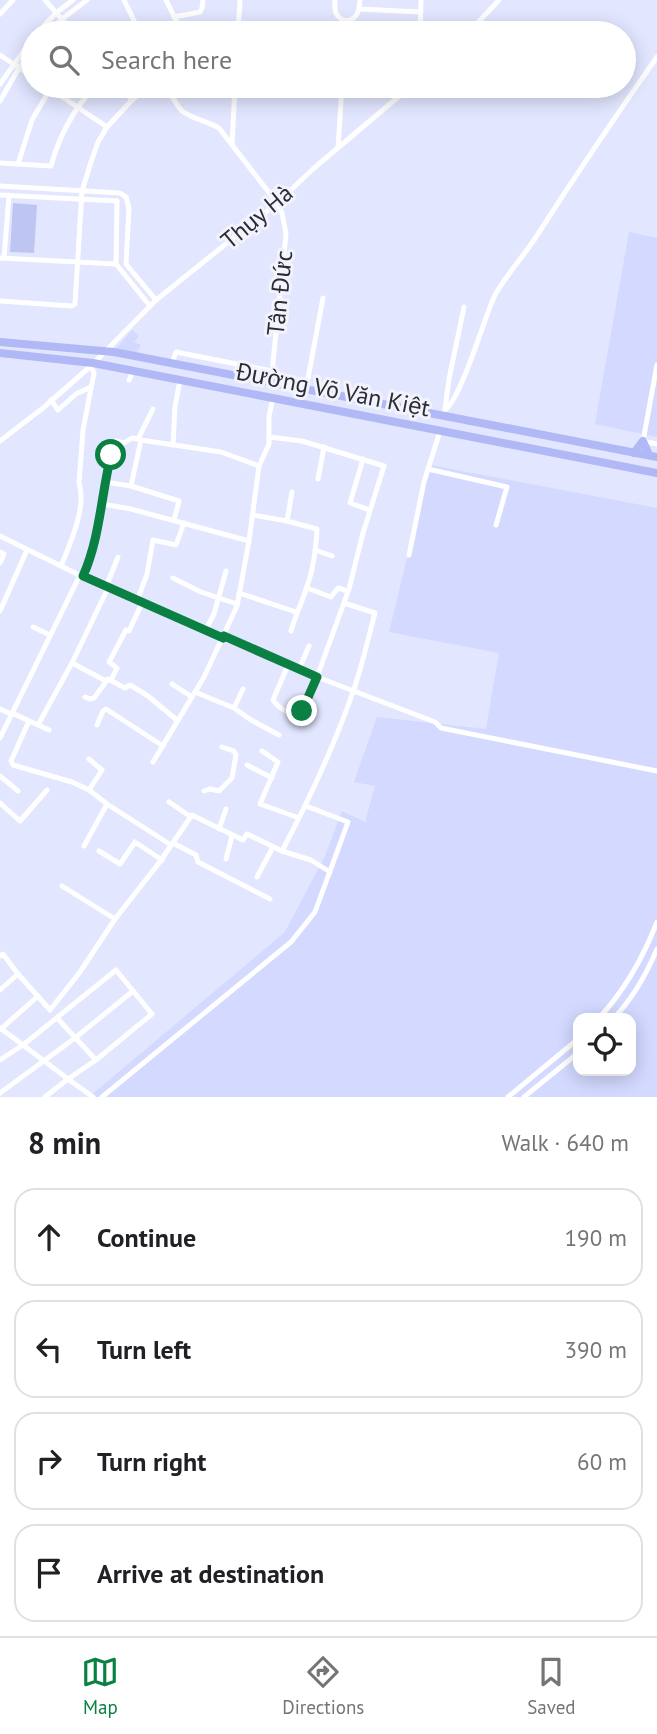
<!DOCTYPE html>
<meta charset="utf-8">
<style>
:root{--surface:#fff;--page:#f2f2f2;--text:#202124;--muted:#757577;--line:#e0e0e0;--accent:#0b8043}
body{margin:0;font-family:"PT Sans",sans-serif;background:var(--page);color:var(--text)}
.controls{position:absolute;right:21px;bottom:21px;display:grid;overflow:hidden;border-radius:14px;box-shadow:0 4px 18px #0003}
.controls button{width:63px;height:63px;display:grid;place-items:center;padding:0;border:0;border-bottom:2px solid var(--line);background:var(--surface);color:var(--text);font:35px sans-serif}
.stop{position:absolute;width:21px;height:21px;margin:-16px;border:5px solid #0b8043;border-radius:50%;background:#fff}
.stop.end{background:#0b8043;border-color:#fff;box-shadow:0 2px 7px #0008}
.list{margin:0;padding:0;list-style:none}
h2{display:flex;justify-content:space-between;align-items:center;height:91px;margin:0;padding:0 28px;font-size:30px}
h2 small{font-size:23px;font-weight:400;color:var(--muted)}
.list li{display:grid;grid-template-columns:46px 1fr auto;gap:21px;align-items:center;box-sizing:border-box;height:98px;margin:0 14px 14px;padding:0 14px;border:2px solid var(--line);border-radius:21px}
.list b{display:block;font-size:26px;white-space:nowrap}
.list em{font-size:23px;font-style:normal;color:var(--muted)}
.icon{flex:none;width:38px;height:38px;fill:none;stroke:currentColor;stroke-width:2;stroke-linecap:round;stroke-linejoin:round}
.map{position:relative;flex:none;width:657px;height:1097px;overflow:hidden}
.search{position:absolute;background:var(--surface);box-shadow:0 4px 18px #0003;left:21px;right:21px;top:21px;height:77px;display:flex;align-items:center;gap:18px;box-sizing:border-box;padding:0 24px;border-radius:38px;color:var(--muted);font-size:26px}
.sheet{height:539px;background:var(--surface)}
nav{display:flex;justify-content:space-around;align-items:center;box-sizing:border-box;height:98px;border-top:2px solid var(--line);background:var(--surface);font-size:19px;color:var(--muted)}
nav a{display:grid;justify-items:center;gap:4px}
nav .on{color:var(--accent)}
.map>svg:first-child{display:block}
.built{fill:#d3d9ff;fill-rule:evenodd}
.green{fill:#bec5f2}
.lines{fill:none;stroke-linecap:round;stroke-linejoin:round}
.minor{stroke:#fff;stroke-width:5}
.highway{stroke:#b0b8f6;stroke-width:8}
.route{stroke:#0b8043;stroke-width:9}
.labels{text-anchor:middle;stroke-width:6;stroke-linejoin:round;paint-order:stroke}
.street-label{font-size:24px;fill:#2b2c38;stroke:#f3f4fb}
</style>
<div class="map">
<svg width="657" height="1097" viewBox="0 0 657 1097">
<rect width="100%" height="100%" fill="#e2e6ff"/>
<g class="built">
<polygon points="629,232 657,238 657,437 595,424"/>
<polygon points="132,330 139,336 134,342 141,345 136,355 116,349"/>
<path d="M 430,465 L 657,508 L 657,1097 L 89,1097 L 285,932 L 325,856 L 342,811 L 365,822 L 375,786 L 354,782 L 377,717 L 486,729 L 499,653 L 389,632 ZM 578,1018 L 631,1018 L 631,1071 L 578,1071 Z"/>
</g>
<polygon class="green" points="13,203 37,205 34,253 10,252"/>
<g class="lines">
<g class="minor">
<polyline points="45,0 74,33"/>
<polyline points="124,0 140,33"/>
<polyline points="166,0 182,33"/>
<path d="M 335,0 C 334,10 335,18 346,21 L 345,33"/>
<polyline points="359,9 421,12"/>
<polyline points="0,14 13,0"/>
<polyline points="174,17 200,12 202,8 203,0"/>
<path d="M 346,21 C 358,19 359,11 360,0"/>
<polyline points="37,33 56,13 73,0"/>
<polyline points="48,33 62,19 87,0"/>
<polyline points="109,33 112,31 113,33"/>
<polyline points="188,33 202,31 239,29"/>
<polyline points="238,33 240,0"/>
<polyline points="420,33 421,0"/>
<polyline points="468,33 499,0"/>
<polyline points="0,55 33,77"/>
<polyline points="0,84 33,38"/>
<polyline points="46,86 107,127"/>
<polyline points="120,86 132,100"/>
<path d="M 167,86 C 171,94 175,104 182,111 C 192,119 208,121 219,128 L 277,203 L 282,213 L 286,234 L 271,382"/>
<polyline points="0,101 19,68 33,49"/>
<polyline points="232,145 235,86"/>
<polyline points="338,148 342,86"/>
<path d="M 0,163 L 51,166 C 59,136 74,109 95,86"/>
<polyline points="18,164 32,120 52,86"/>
<polyline points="0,186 120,193 126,197"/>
<polyline points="0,195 117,201"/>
<polyline points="126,197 129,208 126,264 156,300"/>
<polyline points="117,201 116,264 150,306"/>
<polyline points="0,258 116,264"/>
<polyline points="4,258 9,195"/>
<polyline points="0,301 72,306 75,304 82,191 91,162 98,142 107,127 132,100 149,86"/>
<polyline points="172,363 176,352 272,371"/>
<polyline points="657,365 643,441 657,444"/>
<polyline points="271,377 307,383"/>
<polyline points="129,380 133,371"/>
<polyline points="306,389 323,298"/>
<polyline points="51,400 58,410 76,394 91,387"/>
<polyline points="445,409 449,379 464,307"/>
<path d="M 445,410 C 461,399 484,319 494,297 C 503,279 522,258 534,240 C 574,178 615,117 657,57"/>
<path d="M 269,437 L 302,441 L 384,466 L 363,533 L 349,589 L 317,677 L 302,711 C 287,712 283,713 273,700 L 288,665"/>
<polyline points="141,440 221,452 259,466"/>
<polyline points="0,441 43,408 91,366 156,300 277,203 313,169 411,86"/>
<polyline points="173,445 175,407 180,380"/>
<polyline points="363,459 350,503 370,510"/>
<polyline points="428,469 507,487 496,525"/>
<polyline points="318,479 324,447"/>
<polyline points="105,482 131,486 141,440 138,439 153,409"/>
<polyline points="131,486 179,501 174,520"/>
<polyline points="102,504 131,509 249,541"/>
<path d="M 253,515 L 287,521 L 317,529 C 316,549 313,571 306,589 C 302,603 295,616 291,631"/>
<polyline points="287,521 292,492"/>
<polyline points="0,536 77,574 223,638"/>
<polyline points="315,550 332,556"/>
<polyline points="0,552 4,554 0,563"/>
<polyline points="409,555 424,482 440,431"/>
<path d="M 61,566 C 70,544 87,507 79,483 L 83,430 L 94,373 L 91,366"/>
<path d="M 83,577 C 102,533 100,486 114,442 L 116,441 L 124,443 L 132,438 L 138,439"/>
<polyline points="173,578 201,592 237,604"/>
<polyline points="106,587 118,557"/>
<polyline points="307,588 331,597 338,588 348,591"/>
<polyline points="239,593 296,612"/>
<polyline points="137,601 147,574 153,540 176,545 184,523"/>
<polyline points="0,611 27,550"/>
<polyline points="33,627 50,635"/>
<polyline points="205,631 214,614 226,571"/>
<polyline points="224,636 317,677 435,722 441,728 657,771"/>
<polyline points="72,663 106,681"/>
<polyline points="299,669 309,646"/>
<polyline points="111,680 117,668 109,662 126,630 129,631 142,603"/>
<polyline points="172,684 192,697"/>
<polyline points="195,692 234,708 251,720 279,735"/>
<polyline points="85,697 90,699 94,698 108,679 125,688 130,685 148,696 178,721"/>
<polyline points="234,708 243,689"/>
<polyline points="0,709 11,714"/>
<polyline points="12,713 38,725"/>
<polyline points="29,721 11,761 13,765 72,782 89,790 107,804 171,845"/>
<polyline points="97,725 103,711 106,709 163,746"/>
<polyline points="49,730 38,725 72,663 108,588"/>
<polyline points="0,738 80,575"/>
<polyline points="262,751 278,762 260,804 299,818"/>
<polyline points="153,762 204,677 237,606 249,541 259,466 269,444 269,416 273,398"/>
<polyline points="247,765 272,778"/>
<polyline points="0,776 18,791"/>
<polyline points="89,790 102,770 89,759"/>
<polyline points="204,791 210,789 219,791 232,778 236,755 234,751 222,747"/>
<polyline points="169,802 191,817"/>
<polyline points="0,803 20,821 47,790"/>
<polyline points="219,829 226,809"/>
<polyline points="173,843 196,855 198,862 270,899"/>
<polyline points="84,846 107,804"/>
<polyline points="99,851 120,864 135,842 162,860"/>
<polyline points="282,851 311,860 330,872"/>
<polyline points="226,859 232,836"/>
<polyline points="257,877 273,847"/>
<polyline points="62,886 115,919"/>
<polyline points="0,956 3,954 18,974 50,1010"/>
<polygon points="116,970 152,1014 96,1060 68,1079 23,1045"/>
<polyline points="0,990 18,974"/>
<path d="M 50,1010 L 80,972 L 115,919 L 159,863 L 192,815 L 243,840 L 247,834 L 282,851 C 309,800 334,746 353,692 C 362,666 368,639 375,613 L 344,603"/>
<polyline points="57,1018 96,1060"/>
<path d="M 599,1018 C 625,990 643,958 657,922"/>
<path d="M 614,1018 C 632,999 647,973 657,949"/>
<polyline points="0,1028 23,1045 0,1060"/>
<polyline points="1,1029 38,996"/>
<polyline points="0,1093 75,1038 133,991"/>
<polyline points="45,1097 68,1079 93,1097"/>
<polyline points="102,1097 291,942 315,912 348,822 306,806"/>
<polyline points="508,1097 578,1039"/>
<polyline points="524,1097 578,1053"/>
</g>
<g class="highway">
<polyline points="0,342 114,352 657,457"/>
<polyline points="0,353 93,363 657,473"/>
<polyline points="634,453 643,441 649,455"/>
</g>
</g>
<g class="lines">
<path class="route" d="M 111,455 C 101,496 100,538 83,576 L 223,638 L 224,636 L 317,677 L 302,711"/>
</g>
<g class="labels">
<g class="street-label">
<text transform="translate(257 217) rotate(-40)" y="8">Thụy Hà</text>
<text transform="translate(280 293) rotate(-84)" y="8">Tân Đức</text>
<text transform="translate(333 390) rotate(11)" y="8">Đường Võ Văn Kiệt</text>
</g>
</g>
</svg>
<div class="controls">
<button><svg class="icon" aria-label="locate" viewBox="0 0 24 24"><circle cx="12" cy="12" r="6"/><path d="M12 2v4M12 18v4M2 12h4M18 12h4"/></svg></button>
</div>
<div class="stop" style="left:111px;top:455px"></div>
<div class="stop end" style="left:302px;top:711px"></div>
<div class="search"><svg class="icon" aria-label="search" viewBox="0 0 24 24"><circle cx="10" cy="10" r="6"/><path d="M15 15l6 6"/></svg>Search here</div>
</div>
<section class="sheet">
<h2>8 min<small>Walk · 640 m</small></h2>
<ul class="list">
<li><svg class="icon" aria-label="ahead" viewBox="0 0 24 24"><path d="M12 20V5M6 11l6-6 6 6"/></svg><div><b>Continue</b></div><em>190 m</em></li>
<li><svg class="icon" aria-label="left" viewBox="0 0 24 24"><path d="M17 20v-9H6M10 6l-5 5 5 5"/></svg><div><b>Turn left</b></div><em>390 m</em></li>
<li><svg class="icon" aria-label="right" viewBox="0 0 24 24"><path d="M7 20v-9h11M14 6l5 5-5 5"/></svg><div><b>Turn right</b></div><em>60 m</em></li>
<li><svg class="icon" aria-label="arrive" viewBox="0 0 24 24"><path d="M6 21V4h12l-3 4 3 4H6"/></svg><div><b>Arrive at destination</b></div></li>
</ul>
</section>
<nav>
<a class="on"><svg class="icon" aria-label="map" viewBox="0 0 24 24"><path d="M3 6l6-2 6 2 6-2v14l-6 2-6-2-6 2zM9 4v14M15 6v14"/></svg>Map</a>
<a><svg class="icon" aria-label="directions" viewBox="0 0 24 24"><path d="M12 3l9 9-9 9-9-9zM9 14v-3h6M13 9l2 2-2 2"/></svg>Directions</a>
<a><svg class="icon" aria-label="saved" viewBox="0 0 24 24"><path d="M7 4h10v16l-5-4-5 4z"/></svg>Saved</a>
</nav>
